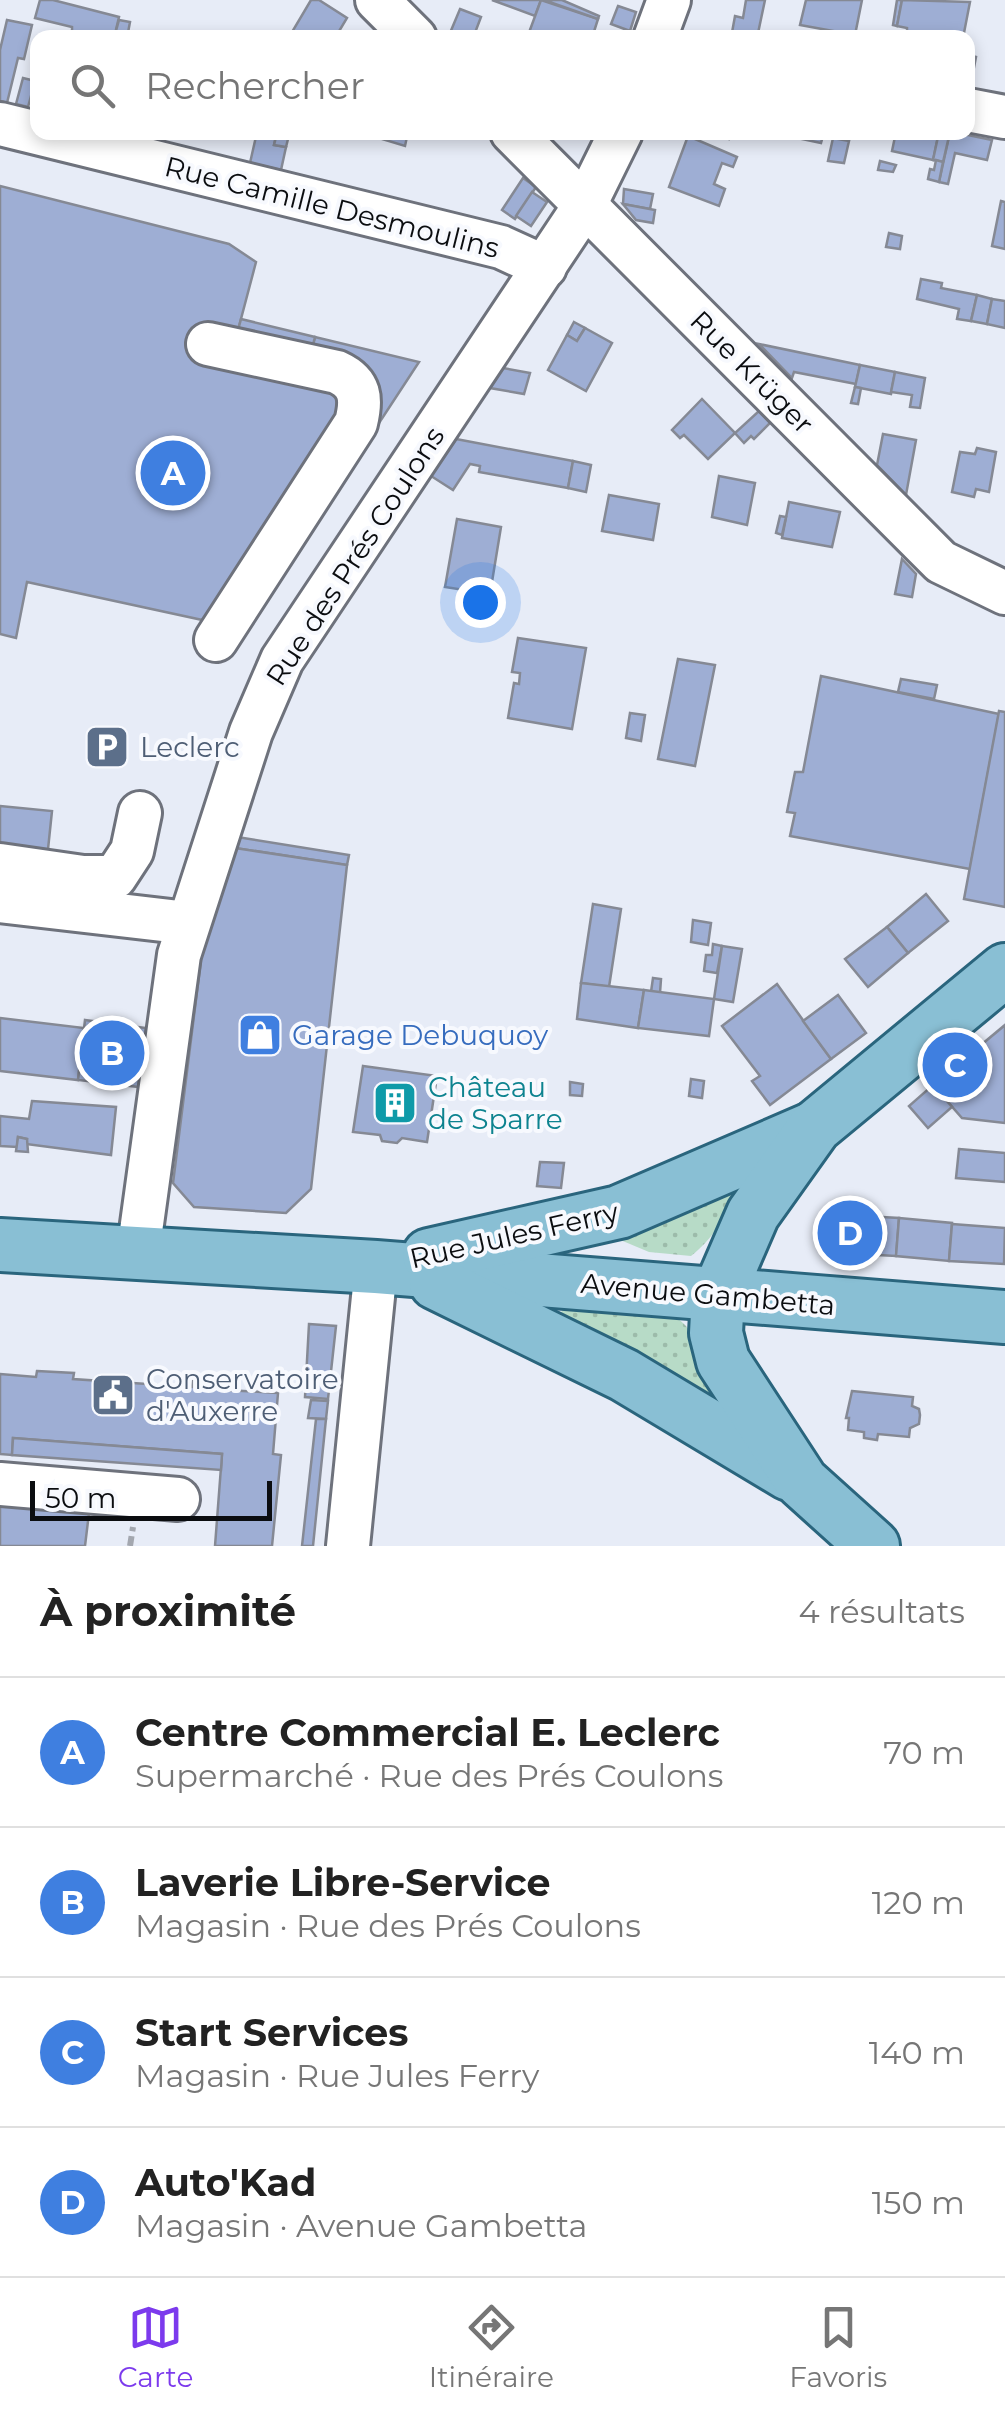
<!DOCTYPE html>
<html lang="fr">
<meta charset="utf-8">
<style>
:root{--surface:#fff;--page:#f2f2f2;--text:#222;--muted:#767676;--line:#e0e0e0;--accent:#7c3aed}
body{margin:0;font-family:Montserrat,sans-serif;background:var(--page);color:var(--text)}
.scale{position:absolute;left:30px;bottom:25px;width:242px;box-sizing:border-box;padding-left:10px;border:5px solid #0b0d10;border-top:0;font-size:28px;line-height:35px;white-space:nowrap;color:#0b0d10;-webkit-text-stroke:8px #f7f9fe;paint-order:stroke}
.you{position:absolute;left:480px;top:602px;width:35px;height:35px;margin:-25px;border:8px solid #fff;border-radius:50%;background:#1a73e8;box-shadow:0 0 0 15px #1a73e833}
.badge{display:grid;place-items:center;width:65px;height:65px;border-radius:50%;background:var(--accent);color:#fff;font-size:32px;font-weight:700}
.pin{position:absolute;translate:-50% -50%;border:5px solid #fff;box-shadow:0 2px 10px #0006}
.list{margin:0;padding:0;list-style:none}
h2{display:flex;justify-content:space-between;align-items:center;height:130px;margin:0;padding:0 40px;font-size:42px}
h2 small{font-size:32px;font-weight:400;color:var(--muted)}
.list li{display:grid;grid-template-columns:65px 1fr auto;gap:30px;align-items:center;box-sizing:border-box;height:150px;padding:0 40px;border-top:2px solid var(--line)}
.list b{display:block;font-size:38px;white-space:nowrap}
.list p{margin:0;font-size:32px;white-space:nowrap;color:var(--muted)}
.list em{font-size:32px;font-style:normal;color:var(--muted)}
.icon{flex:none;width:55px;height:55px;fill:none;stroke:currentColor;stroke-width:2;stroke-linecap:round;stroke-linejoin:round}
.map{position:relative;flex:none;width:1005px;height:1546px;overflow:hidden}
.search{position:absolute;background:var(--surface);box-shadow:0 5px 15px #0003;left:30px;right:30px;top:30px;height:110px;display:flex;align-items:center;gap:25px;box-sizing:border-box;padding:0 35px;border-radius:20px;color:var(--muted);font-size:38px}
.sheet{height:730px;background:var(--surface)}
nav{display:flex;justify-content:space-around;align-items:center;box-sizing:border-box;height:140px;border-top:2px solid var(--line);background:var(--surface);font-size:28px;color:var(--muted)}
nav a{display:grid;justify-items:center;gap:5px}
nav .on{color:var(--accent)}
.map>svg:first-child{display:block}
.grass{fill:url(#grass-dots)}
.building{fill:#9eaed4;stroke:#858994;stroke-width:2.5}
.lines{fill:none;stroke-linecap:round;stroke-linejoin:round}
.minor-casing{stroke:#6e727c;stroke-width:48}
.major-casing{stroke:#2a657d;stroke-width:58}
.path{stroke:#a3a7af;stroke-width:6;stroke-dasharray:10 5;stroke-linecap:butt}
.minor{stroke:#fff;stroke-width:42}
.major{stroke:#89bfd4;stroke-width:52}
.labels{text-anchor:middle;stroke-width:8;stroke-linejoin:round;paint-order:stroke}
.street-label{font-size:28px;fill:#0b0d10;stroke:#f7f9fe}
.service-label{font-size:28px;fill:#4e5e75;stroke:#f7f9fe;text-anchor:start}
.shop-label{font-size:28px;fill:#366cbe;stroke:#f7f9fe;text-anchor:start}
.culture-label{font-size:28px;fill:#0d838f;stroke:#f7f9fe;text-anchor:start}
</style>
<div class="map">
<svg width="1005" height="1546" viewBox="0 0 1005 1546">
<defs>
<pattern id="grass-dots" width="8" height="8" patternUnits="userSpaceOnUse" patternTransform="scale(2.5)"><rect width="8" height="8" fill="#b7dbc7"/><path d="M2 2h.1M6 6h.1" fill="none" stroke="#9cbbaa" stroke-width="1.8" stroke-linecap="round"/></pattern>
</defs>
<rect width="100%" height="100%" fill="#e7ecf7"/>
<g class="grass">
<path d="M 731,1188 C 733,1212 710,1241 691,1256 L 649,1252 L 618,1239 L 619,1232 Z"/>
<path d="M 566,1309 L 677,1318 C 701,1335 709,1373 719,1399 L 555,1315 Z"/>
</g>
<g class="building">
<polygon points="53,0 119,17 114,38 93,38 72,31 72,27 35,18 40,0"/>
<polygon points="311,0 319,0 347,18 335,38 301,38 292,32"/>
<polygon points="492,0 541,0 535,16"/>
<polygon points="541,0 598,19 592,38 527,38"/>
<polygon points="544,0 562,0 599,16 598,19"/>
<polygon points="746,0 765,0 757,38 731,38 735,16 743,18"/>
<polygon points="806,0 862,0 855,35 800,25"/>
<polygon points="897,0 902,0 897,26 893,25"/>
<polygon points="902,0 970,2 963,38 934,38 907,32 907,28 897,26"/>
<polygon points="618,6 636,12 630,31 611,24"/>
<polygon points="460,9 481,17 473,38 455,38 450,33"/>
<polygon points="7,20 32,25 24,59 18,58 7,103 0,101 0,50"/>
<polygon points="119,20 130,22 127,38 114,38"/>
<polygon points="968,55 976,57 968,99"/>
<polygon points="23,78 35,81 28,107 16,104"/>
<polygon points="968,119 971,120 968,135 992,140 987,160 955,153 948,184 939,182 950,132 968,132"/>
<polygon points="257,132 277,132 274,145 286,147 281,170 250,163"/>
<polygon points="359,132 408,132 405,146"/>
<polygon points="695,132 731,132 729,139"/>
<polygon points="769,132 824,132 821,143"/>
<polygon points="896,132 939,132 933,160 892,151"/>
<polygon points="939,132 950,132 943,162 933,160"/>
<polygon points="277,133 289,135 286,147 274,145"/>
<polygon points="688,136 737,157 733,167 722,163 714,184 725,189 719,206 669,187"/>
<polygon points="833,138 849,141 844,163 828,161"/>
<polygon points="936,160 943,162 939,182 928,179 930,169 934,170"/>
<polygon points="880,161 896,165 893,172 878,170"/>
<polygon points="523,178 536,187 515,219 502,210"/>
<polygon points="0,186 229,244 256,262 237,334 308,364 315,337 419,362 244,629 27,582 16,638 0,634"/>
<polygon points="624,189 653,194 650,209 623,204"/>
<polygon points="532,192 547,202 531,226 516,216"/>
<polygon points="1001,201 1005,202 1005,249 992,246"/>
<polygon points="623,204 655,210 653,223 636,220"/>
<polygon points="889,233 902,236 900,249 886,247"/>
<polygon points="921,279 942,283 941,288 977,295 971,321 957,319 959,309 917,299"/>
<polygon points="977,295 992,299 987,324 971,321"/>
<polygon points="992,299 1005,301 1005,328 987,324"/>
<polygon points="241,319 315,337 308,364 237,334"/>
<polygon points="574,322 585,328 577,341 567,335"/>
<polygon points="585,328 612,343 586,391 548,370 567,335 577,341"/>
<polygon points="759,344 860,365 856,384 794,372 792,378"/>
<polygon points="860,365 895,372 891,394 855,387"/>
<polygon points="503,368 530,373 524,394 490,388"/>
<polygon points="895,372 925,378 920,408 910,407 912,395 891,392"/>
<polygon points="855,387 861,388 858,404 851,403"/>
<polygon points="702,399 735,433 708,459 684,435 680,438 672,430"/>
<polygon points="759,411 770,423 754,439 751,436 744,443 735,433"/>
<polygon points="883,434 916,440 906,495 877,465"/>
<polygon points="456,439 573,461 568,488 479,472 480,466 470,464 453,490 431,476"/>
<polygon points="977,448 996,452 989,492 976,489 974,497 952,492 960,452 975,454"/>
<polygon points="573,461 591,465 586,492 568,488"/>
<polygon points="719,476 755,483 747,525 712,517"/>
<polygon points="609,495 659,504 653,540 602,531"/>
<polygon points="789,502 840,512 832,547 782,538"/>
<polygon points="780,516 786,517 782,535 776,533"/>
<polygon points="457,519 501,527 490,594 445,587"/>
<polygon points="902,559 916,574 912,597 895,594"/>
<polygon points="518,638 586,648 572,729 508,718 514,683 519,684 520,673 512,672"/>
<polygon points="678,659 715,665 695,766 658,759"/>
<polygon points="821,676 999,714 970,869 790,836 795,813 787,812 795,772 803,772"/>
<polygon points="901,679 937,685 934,699 898,692"/>
<polygon points="999,711 1005,712 1005,907 964,899"/>
<polygon points="630,713 645,715 641,741 626,738"/>
<polygon points="0,806 52,811 47,859 0,855"/>
<polygon points="237,837 349,855 347,865 235,848"/>
<polygon points="235,848 347,865 311,1189 286,1213 194,1207 173,1183 203,944"/>
<polygon points="926,894 948,921 908,953 887,927"/>
<polygon points="593,904 621,909 609,987 581,983"/>
<polygon points="693,920 711,923 708,945 691,942"/>
<polygon points="887,927 908,953 868,987 845,959"/>
<polygon points="713,944 722,946 717,973 704,971 706,955 712,955"/>
<polygon points="722,946 742,949 733,1002 714,999"/>
<polygon points="653,978 661,979 660,993 651,992"/>
<polygon points="581,983 644,990 638,1028 577,1019"/>
<polygon points="777,984 831,1059 770,1105 752,1081 760,1076 722,1026"/>
<polygon points="644,990 714,999 709,1036 638,1028"/>
<polygon points="838,995 866,1033 831,1059 803,1021"/>
<polygon points="0,1018 84,1028 78,1080 0,1071"/>
<polygon points="85,1020 146,1028 139,1087 78,1080"/>
<polygon points="1005,1025 1005,1123 962,1118 933,1085"/>
<polygon points="363,1066 437,1076 427,1142 402,1138 397,1143 382,1141 380,1135 353,1132"/>
<polygon points="691,1079 704,1081 702,1098 689,1096"/>
<polygon points="570,1082 583,1084 582,1096 570,1095"/>
<polygon points="933,1085 952,1107 928,1128 909,1106"/>
<polygon points="32,1101 116,1107 111,1155 26,1144 27,1139 18,1137 17,1147 0,1146 0,1116 29,1119"/>
<polygon points="18,1137 27,1139 28,1152 16,1151"/>
<polygon points="959,1149 1005,1153 1005,1182 956,1178"/>
<polygon points="540,1162 564,1163 561,1188 537,1186"/>
<polygon points="848,1213 882,1217 878,1255 845,1252 828,1233"/>
<polygon points="882,1217 899,1218 896,1256 878,1255"/>
<polygon points="899,1218 952,1223 949,1261 896,1256"/>
<polygon points="952,1224 1005,1228 1004,1264 949,1261"/>
<polygon points="309,1324 336,1326 328,1399 305,1397"/>
<polygon points="37,1371 74,1373 73,1379 192,1387 193,1381 227,1384 227,1390 278,1393 273,1454 281,1455 272,1546 215,1546 222,1454 13,1438 12,1455 0,1454 0,1374 36,1377"/>
<polygon points="852,1391 913,1397 912,1406 919,1409 920,1415 919,1424 910,1428 909,1437 878,1434 877,1440 864,1438 864,1432 848,1430 849,1418 846,1418"/>
<polygon points="311,1400 328,1401 326,1419 308,1418"/>
<polygon points="316,1419 326,1419 313,1546 302,1546"/>
<polygon points="13,1438 222,1454 221,1470 12,1455"/>
<polygon points="0,1501 89,1513 85,1546 0,1546"/>
</g>
<g class="lines">
<defs>
<g id="minor">
<polyline points="377,0 415,38"/>
<polyline points="655,38 669,0"/>
<polyline points="968,110 1005,117"/>
<polyline points="0,124 501,247 545,267"/>
<polyline points="512,132 941,562 1005,593"/>
<path d="M 208,344 L 337,372 C 361,383 362,399 356,423 L 216,640"/>
<polyline points="0,865 83,877 115,877 132,851 140,813"/>
<polyline points="0,901 188,923"/>
<polyline points="138,1253 179,955 251,732 282,660 585,205 621,132"/>
<polyline points="0,1484 178,1499"/>
<polyline points="348,1546 376,1267"/>
</g>
<g id="major">
<polyline points="0,1245 376,1267 1005,1317"/>
<polyline points="429,1255 619,1212 814,1128"/>
<polyline points="436,1283 624,1375 789,1474"/>
<polyline points="873,1546 802,1482 723,1361 716,1333 718,1295 753,1214 815,1127 1005,970"/>
</g>
</defs>
<use href="#minor" class="minor-casing"/>
<use href="#major" class="major-casing"/>
<polyline class="path" points="130,1546 133,1527"/>
<use href="#minor" class="minor"/>
<use href="#major" class="major"/>
</g>
<defs>
<symbol id="parking-square" viewBox="-11 -11 22 22"><rect x="-9" y="-9" width="18" height="18" rx="4" fill="#5c6f8a" stroke="#f7f9fe"/><path d="M-3.5-5.5H1a3.5 3.5 0 0 1 0 7H-1V5.5H-3.5ZM-1-3.4V-.6H.8a1.4 1.4 0 0 0 0-2.8Z" fill="#fff"/></symbol>
<symbol id="shop-square" viewBox="-11 -11 22 22"><rect x="-9" y="-9" width="18" height="18" rx="4" fill="#3f7fe0" stroke="#f7f9fe"/><path d="M-5-2.5h2.3a2.7 3.5 0 0 1 5.4 0H5L5.5 6h-11ZM-1.5-2.5h3a1.5 2.3 0 0 0-3 0Z" fill="#fff"/></symbol>
<symbol id="building-square" viewBox="-11 -11 22 22"><rect x="-9" y="-9" width="18" height="18" rx="4" fill="#0f9aa8" stroke="#f7f9fe"/><path d="M-4-6H4V6H1V3H-1V6H-4ZM-2.5-4.3h1.7v1.8h-1.7ZM.8-4.3h1.7v1.8H.8ZM-2.5-1h1.7V.8h-1.7ZM.8-1h1.7V.8H.8Z" fill="#fff"/></symbol>
<symbol id="civic-square" viewBox="-11 -11 22 22"><rect x="-9" y="-9" width="18" height="18" rx="4" fill="#5c6f8a" stroke="#f7f9fe"/><path d="M-.6-6.5H3V-4.5H.6V-3L4-1V1h2V6H-6V1h2V-1L-.6-3ZM-1.2 2.5V6h2.4V2.5Z" fill="#fff"/></symbol>
</defs>
<g fill-rule="evenodd">
<use href="#parking-square" x="82" y="722" width="50" height="50"/>
<use href="#shop-square" x="235" y="1010" width="50" height="50"/>
<use href="#building-square" x="370" y="1078" width="50" height="50"/>
<use href="#civic-square" x="88" y="1370" width="50" height="50"/>
</g>
<g class="labels">
<g class="street-label">
<text transform="translate(332 207) rotate(14)" y="10">Rue Camille Desmoulins</text>
<text transform="translate(752 372) rotate(45)" y="10">Rue Krüger</text>
<text transform="translate(355 556) rotate(-57)" y="10">Rue des Prés Coulons</text>
<text transform="translate(514 1235) rotate(-13)" y="10">Rue Jules Ferry</text>
<text transform="translate(708 1294) rotate(5)" y="10">Avenue Gambetta</text>
</g>
<g class="service-label">
<text x="140" y="757">Leclerc</text>
<text x="146" y="1389">Conservatoire<tspan x="146" dy="32">d'Auxerre</tspan></text>
</g>
<g class="shop-label">
<text x="292" y="1045">Garage Debuquoy</text>
</g>
<g class="culture-label">
<text x="428" y="1097">Château<tspan x="428" dy="32">de Sparre</tspan></text>
</g>
</g>
</svg>
<div class="scale">50 m</div>
<div class="you"></div>
<div class="pin badge" style="left:173px;top:473px;background:#3f7fe0">A</div>
<div class="pin badge" style="left:112px;top:1053px;background:#3f7fe0">B</div>
<div class="pin badge" style="left:955px;top:1065px;background:#3f7fe0">C</div>
<div class="pin badge" style="left:850px;top:1233px;background:#3f7fe0">D</div>
<div class="search"><svg class="icon" aria-label="search" viewBox="0 0 24 24"><circle cx="10" cy="10" r="6"/><path d="M15 15l6 6"/></svg>Rechercher</div>
</div>
<section class="sheet">
<h2>À proximité<small>4 résultats</small></h2>
<ul class="list">
<li><span class="badge" style="background:#3f7fe0">A</span><div><b>Centre Commercial E. Leclerc</b><p>Supermarché · Rue des Prés Coulons</p></div><em>70 m</em></li>
<li><span class="badge" style="background:#3f7fe0">B</span><div><b>Laverie Libre-Service</b><p>Magasin · Rue des Prés Coulons</p></div><em>120 m</em></li>
<li><span class="badge" style="background:#3f7fe0">C</span><div><b>Start Services</b><p>Magasin · Rue Jules Ferry</p></div><em>140 m</em></li>
<li><span class="badge" style="background:#3f7fe0">D</span><div><b>Auto'Kad</b><p>Magasin · Avenue Gambetta</p></div><em>150 m</em></li>
</ul>
</section>
<nav>
<a class="on"><svg class="icon" aria-label="map" viewBox="0 0 24 24"><path d="M3 6l6-2 6 2 6-2v14l-6 2-6-2-6 2zM9 4v14M15 6v14"/></svg>Carte</a>
<a><svg class="icon" aria-label="directions" viewBox="0 0 24 24"><path d="M12 3l9 9-9 9-9-9zM9 14v-3h6M13 9l2 2-2 2"/></svg>Itinéraire</a>
<a><svg class="icon" aria-label="saved" viewBox="0 0 24 24"><path d="M7 4h10v16l-5-4-5 4z"/></svg>Favoris</a>
</nav>
